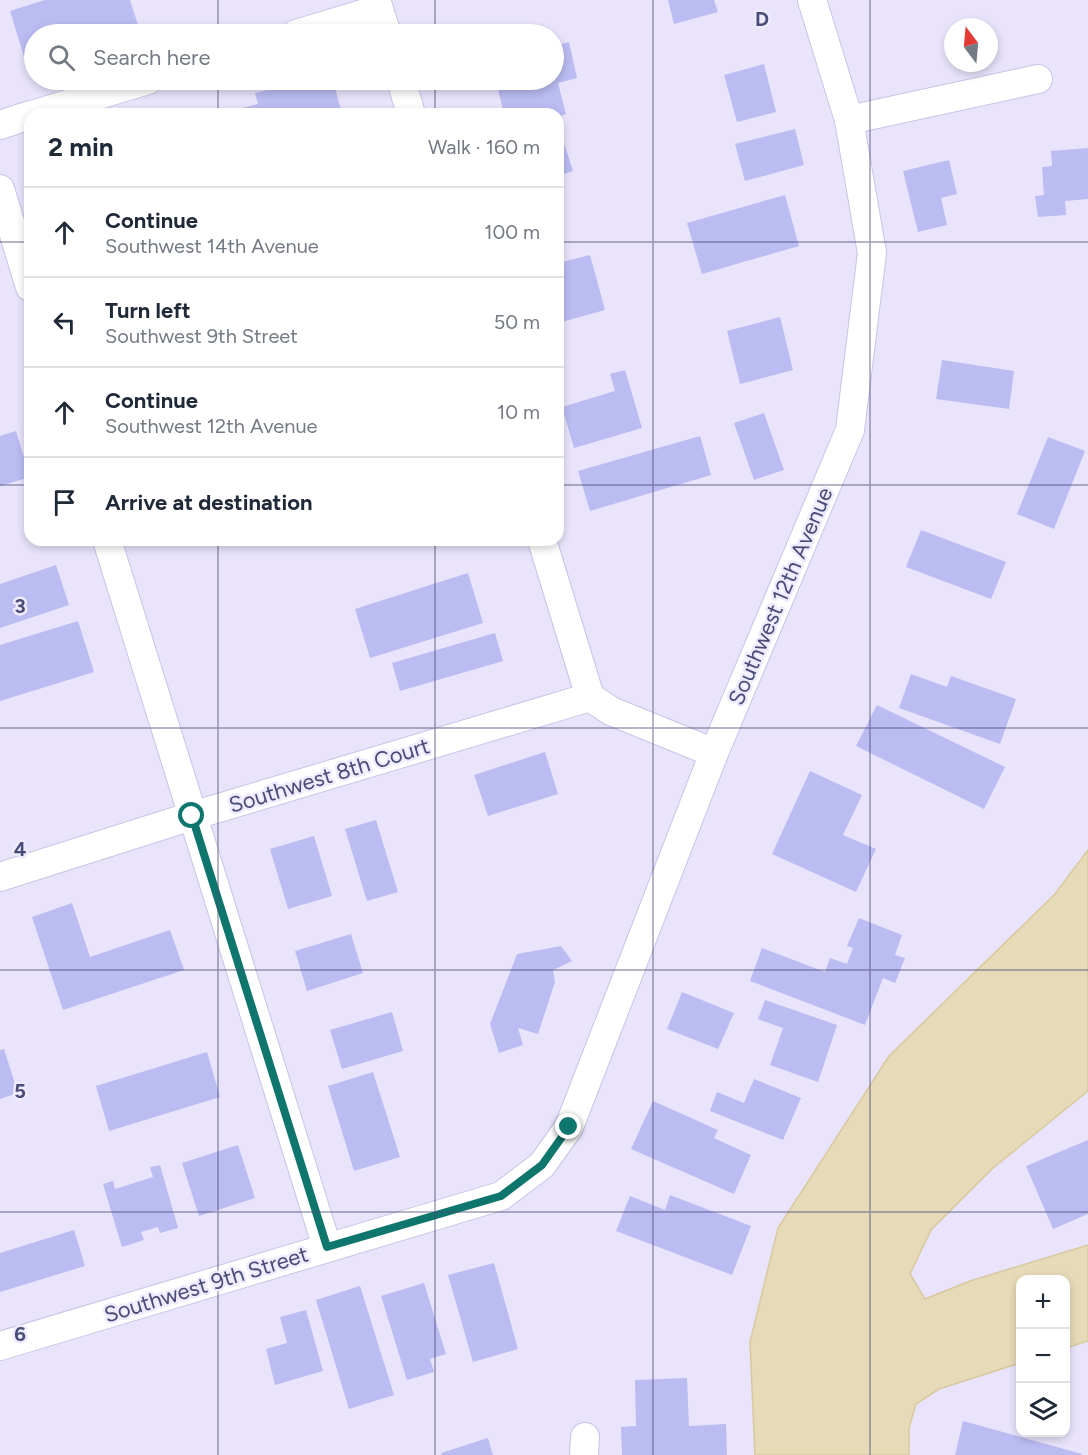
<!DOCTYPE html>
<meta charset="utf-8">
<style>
:root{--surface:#fff;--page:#f6f6f7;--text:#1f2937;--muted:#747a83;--line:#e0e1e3}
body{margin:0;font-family:Figtree,sans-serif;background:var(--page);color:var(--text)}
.controls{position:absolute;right:18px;bottom:18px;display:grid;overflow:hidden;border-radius:12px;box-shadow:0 3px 9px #0003}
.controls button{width:54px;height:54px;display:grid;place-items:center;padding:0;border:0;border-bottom:2px solid var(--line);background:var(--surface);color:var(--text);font:30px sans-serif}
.compass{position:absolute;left:944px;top:18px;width:54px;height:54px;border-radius:50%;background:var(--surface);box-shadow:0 3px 9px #0003;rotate:344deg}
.stop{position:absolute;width:18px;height:18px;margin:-14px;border:4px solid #0f766e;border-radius:50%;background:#fff}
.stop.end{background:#0f766e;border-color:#fff;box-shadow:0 2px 6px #0008}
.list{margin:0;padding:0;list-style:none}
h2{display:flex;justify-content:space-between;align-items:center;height:78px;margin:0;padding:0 24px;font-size:26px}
h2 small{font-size:20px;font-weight:400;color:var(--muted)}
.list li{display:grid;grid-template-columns:39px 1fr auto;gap:18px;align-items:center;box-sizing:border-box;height:90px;padding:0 24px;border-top:2px solid var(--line)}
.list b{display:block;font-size:22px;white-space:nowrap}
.list p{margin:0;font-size:20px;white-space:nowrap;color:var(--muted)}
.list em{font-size:20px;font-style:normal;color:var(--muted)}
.icon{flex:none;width:33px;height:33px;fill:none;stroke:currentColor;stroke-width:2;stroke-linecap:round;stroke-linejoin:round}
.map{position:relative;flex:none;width:1088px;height:1455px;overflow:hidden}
.search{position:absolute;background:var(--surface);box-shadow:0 3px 9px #0003;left:24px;top:24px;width:540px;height:66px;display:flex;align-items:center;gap:15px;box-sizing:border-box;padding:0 21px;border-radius:33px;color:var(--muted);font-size:22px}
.panel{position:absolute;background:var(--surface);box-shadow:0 3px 9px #0003;left:24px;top:108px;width:540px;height:438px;border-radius:18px}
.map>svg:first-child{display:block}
.water{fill:#e6dab8;stroke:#d8c99e;stroke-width:1.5}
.building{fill:#bbbcf2}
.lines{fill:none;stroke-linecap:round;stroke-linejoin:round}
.minor-casing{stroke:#c7c4e6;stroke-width:30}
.minor{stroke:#fff;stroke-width:28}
.route{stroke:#0f766e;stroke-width:8}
.grid{fill:none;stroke:#494c75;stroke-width:1.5;stroke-opacity:0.55}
.labels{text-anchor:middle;stroke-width:5;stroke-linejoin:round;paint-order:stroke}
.street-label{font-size:22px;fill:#494c75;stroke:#eeeaff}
.grid-label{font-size:20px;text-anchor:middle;font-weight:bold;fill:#494c75;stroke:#eeeaff;stroke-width:5;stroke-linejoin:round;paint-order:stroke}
</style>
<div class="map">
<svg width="1088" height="1455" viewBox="0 0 1088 1455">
<rect width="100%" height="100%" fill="#e9e4fc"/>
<polygon class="water" points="1088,850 1088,1091 993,1168 931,1230 910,1274 925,1299 970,1281 1088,1245 1088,1341 1066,1348 1066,1280 1020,1280 1020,1363 939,1389 916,1404 909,1428 909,1455 755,1455 750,1342 778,1228 889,1056 1055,894"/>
<g class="building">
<polygon points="45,0 130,0 138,25 106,34 34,34 34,57 25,60 10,11"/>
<polygon points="668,0 714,0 718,12 674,24"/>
<polygon points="569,42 577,78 558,83 566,114 558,117 558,114 504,114 496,81 554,80 554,46"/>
<polygon points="764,64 776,112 737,122 724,75"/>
<polygon points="306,80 333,80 342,114 240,114 239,109 258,104 255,93"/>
<polygon points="558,124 573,171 558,176"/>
<polygon points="795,129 804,165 745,181 735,144"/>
<polygon points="1088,148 1088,199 1065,201 1066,215 1038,217 1035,196 1044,195 1042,167 1052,166 1051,151"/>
<polygon points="949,160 957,194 941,198 947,225 918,232 903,171"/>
<polygon points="785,195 799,246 702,274 687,223"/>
<polygon points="590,255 605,310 558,323 558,263"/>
<polygon points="780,317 793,370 740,384 727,331"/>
<polygon points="942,360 1014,371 1009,409 936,399"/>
<polygon points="625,370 642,428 574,448 562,407 615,391 610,374"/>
<polygon points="764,413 784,470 754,480 734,423"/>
<polygon points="16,431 30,477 0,486 0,436"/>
<polygon points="700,436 711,475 590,511 578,471"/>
<polygon points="1048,437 1085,451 1054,529 1017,514"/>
<polygon points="921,530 1006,562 991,599 906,567"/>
<polygon points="56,565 69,605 0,628 0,584"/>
<polygon points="468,573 483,623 370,658 355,609"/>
<polygon points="78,621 94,672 0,701 0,645"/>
<polygon points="495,633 503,661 400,691 392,663"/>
<polygon points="911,674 947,687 951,676 1016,699 1000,744 899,708"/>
<polygon points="877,705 1005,767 984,809 856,746"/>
<polygon points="545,752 558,794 488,816 474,775"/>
<polygon points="810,771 862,795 843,835 876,849 856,892 772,854"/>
<polygon points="376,820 398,892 367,901 345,829"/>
<polygon points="314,836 332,896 288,909 270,849"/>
<polygon points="72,903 90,957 170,930 184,970 63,1010 32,917"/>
<polygon points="859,918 902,935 895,955 905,958 895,983 883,978 865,1025 750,981 762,948 825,972 830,958 847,964 853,948 847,946"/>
<polygon points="351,934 363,973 307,991 295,951"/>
<polygon points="561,946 572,961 553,970 555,982 538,1034 518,1028 523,1045 499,1053 490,1024 517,954"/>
<polygon points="682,992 734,1013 718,1049 667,1029"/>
<polygon points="765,1000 837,1025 818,1082 770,1065 783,1028 758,1019"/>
<polygon points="392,1012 403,1051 342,1069 330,1030"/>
<polygon points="4,1049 18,1093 0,1099 0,1050"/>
<polygon points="207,1052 220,1097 109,1131 96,1086"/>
<polygon points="373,1072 400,1157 354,1171 328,1086"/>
<polygon points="754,1079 801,1098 783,1140 710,1111 717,1092 744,1103"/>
<polygon points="653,1101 718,1130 714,1138 751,1155 734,1194 631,1149"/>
<polygon points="1088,1140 1088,1214 1053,1229 1026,1166"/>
<polygon points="238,1145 255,1198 199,1216 182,1163"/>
<polygon points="160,1165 178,1228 160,1233 158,1227 141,1232 144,1240 122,1247 103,1184 113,1181 115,1189 153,1177 150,1167"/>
<polygon points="670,1195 751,1226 732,1275 616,1231 630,1196 665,1210"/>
<polygon points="74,1230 85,1266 0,1292 0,1253"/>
<polygon points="494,1263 518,1349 473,1362 448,1275"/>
<polygon points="424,1283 446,1354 430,1359 434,1372 407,1380 381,1296"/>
<polygon points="360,1286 394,1395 349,1409 316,1300"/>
<polygon points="306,1310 323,1371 275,1385 266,1349 287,1343 280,1317"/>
<polygon points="687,1378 689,1426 726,1424 727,1455 622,1455 621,1427 636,1426 635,1380"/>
<polygon points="963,1421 1082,1454 1082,1455 955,1455"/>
<polygon points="488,1438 493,1455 442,1455 441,1453"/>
</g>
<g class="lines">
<defs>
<g id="minor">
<polyline points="376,0 387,34"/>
<polyline points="296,34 379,9"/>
<polyline points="401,80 411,114"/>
<polyline points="35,114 148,80"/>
<polyline points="849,120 1038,79"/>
<polyline points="0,125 30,115"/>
<polyline points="0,189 30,287"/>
<polyline points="107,540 327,1247"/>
<polyline points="542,540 590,697 611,711 714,753"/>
<polyline points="0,877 192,816 590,697"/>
<polyline points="0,1346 501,1196 542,1165 569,1127 714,753 850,430 872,253 849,120 812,0"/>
<polyline points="584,1455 585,1437"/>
</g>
</defs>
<use href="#minor" class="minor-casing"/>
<use href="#minor" class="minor"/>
</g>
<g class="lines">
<polyline class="route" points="192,816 327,1247 501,1196 542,1165 569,1127"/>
</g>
<path class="grid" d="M 218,0 L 218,34M 435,0 L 435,34M 653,0 L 653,1455M 870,0 L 870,1455M 218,80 L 218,114M 435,80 L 435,114M 0,242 L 30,242M 558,242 L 1088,242M 0,485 L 30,485M 558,485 L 1088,485M 218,540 L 218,1455M 435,540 L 435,1455M 0,728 L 1088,728M 0,970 L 1088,970M 0,1212 L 1088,1212"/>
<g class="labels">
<g class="street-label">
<text transform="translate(780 596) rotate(-67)" y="8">Southwest 12th Avenue</text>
<text transform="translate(329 775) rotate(-17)" y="8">Southwest 8th Court</text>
<text transform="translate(206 1284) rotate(-17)" y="8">Southwest 9th Street</text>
</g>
</g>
<g class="grid-label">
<text x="762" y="26">D</text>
<text x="20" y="613">3</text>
<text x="20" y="856">4</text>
<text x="20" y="1098">5</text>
<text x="20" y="1341">6</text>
</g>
</svg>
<div class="controls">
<button>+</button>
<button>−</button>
<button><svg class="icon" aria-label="layers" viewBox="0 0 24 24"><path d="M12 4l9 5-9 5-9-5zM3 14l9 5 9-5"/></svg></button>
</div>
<svg class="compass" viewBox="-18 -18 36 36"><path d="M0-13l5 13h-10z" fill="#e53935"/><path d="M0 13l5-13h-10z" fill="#747a83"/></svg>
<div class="stop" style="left:192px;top:816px"></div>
<div class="stop end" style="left:569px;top:1127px"></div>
<div class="search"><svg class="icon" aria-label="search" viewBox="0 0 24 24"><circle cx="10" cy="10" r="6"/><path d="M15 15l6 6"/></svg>Search here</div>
<section class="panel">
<h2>2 min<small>Walk · 160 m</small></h2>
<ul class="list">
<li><svg class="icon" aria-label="ahead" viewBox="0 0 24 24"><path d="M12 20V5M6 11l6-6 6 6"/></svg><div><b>Continue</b><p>Southwest 14th Avenue</p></div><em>100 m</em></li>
<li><svg class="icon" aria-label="left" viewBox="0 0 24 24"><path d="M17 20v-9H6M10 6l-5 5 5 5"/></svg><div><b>Turn left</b><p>Southwest 9th Street</p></div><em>50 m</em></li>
<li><svg class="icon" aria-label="ahead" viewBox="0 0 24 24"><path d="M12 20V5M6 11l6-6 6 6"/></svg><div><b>Continue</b><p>Southwest 12th Avenue</p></div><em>10 m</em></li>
<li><svg class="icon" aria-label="arrive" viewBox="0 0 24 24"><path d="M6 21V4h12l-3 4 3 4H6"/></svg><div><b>Arrive at destination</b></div></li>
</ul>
</section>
</div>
